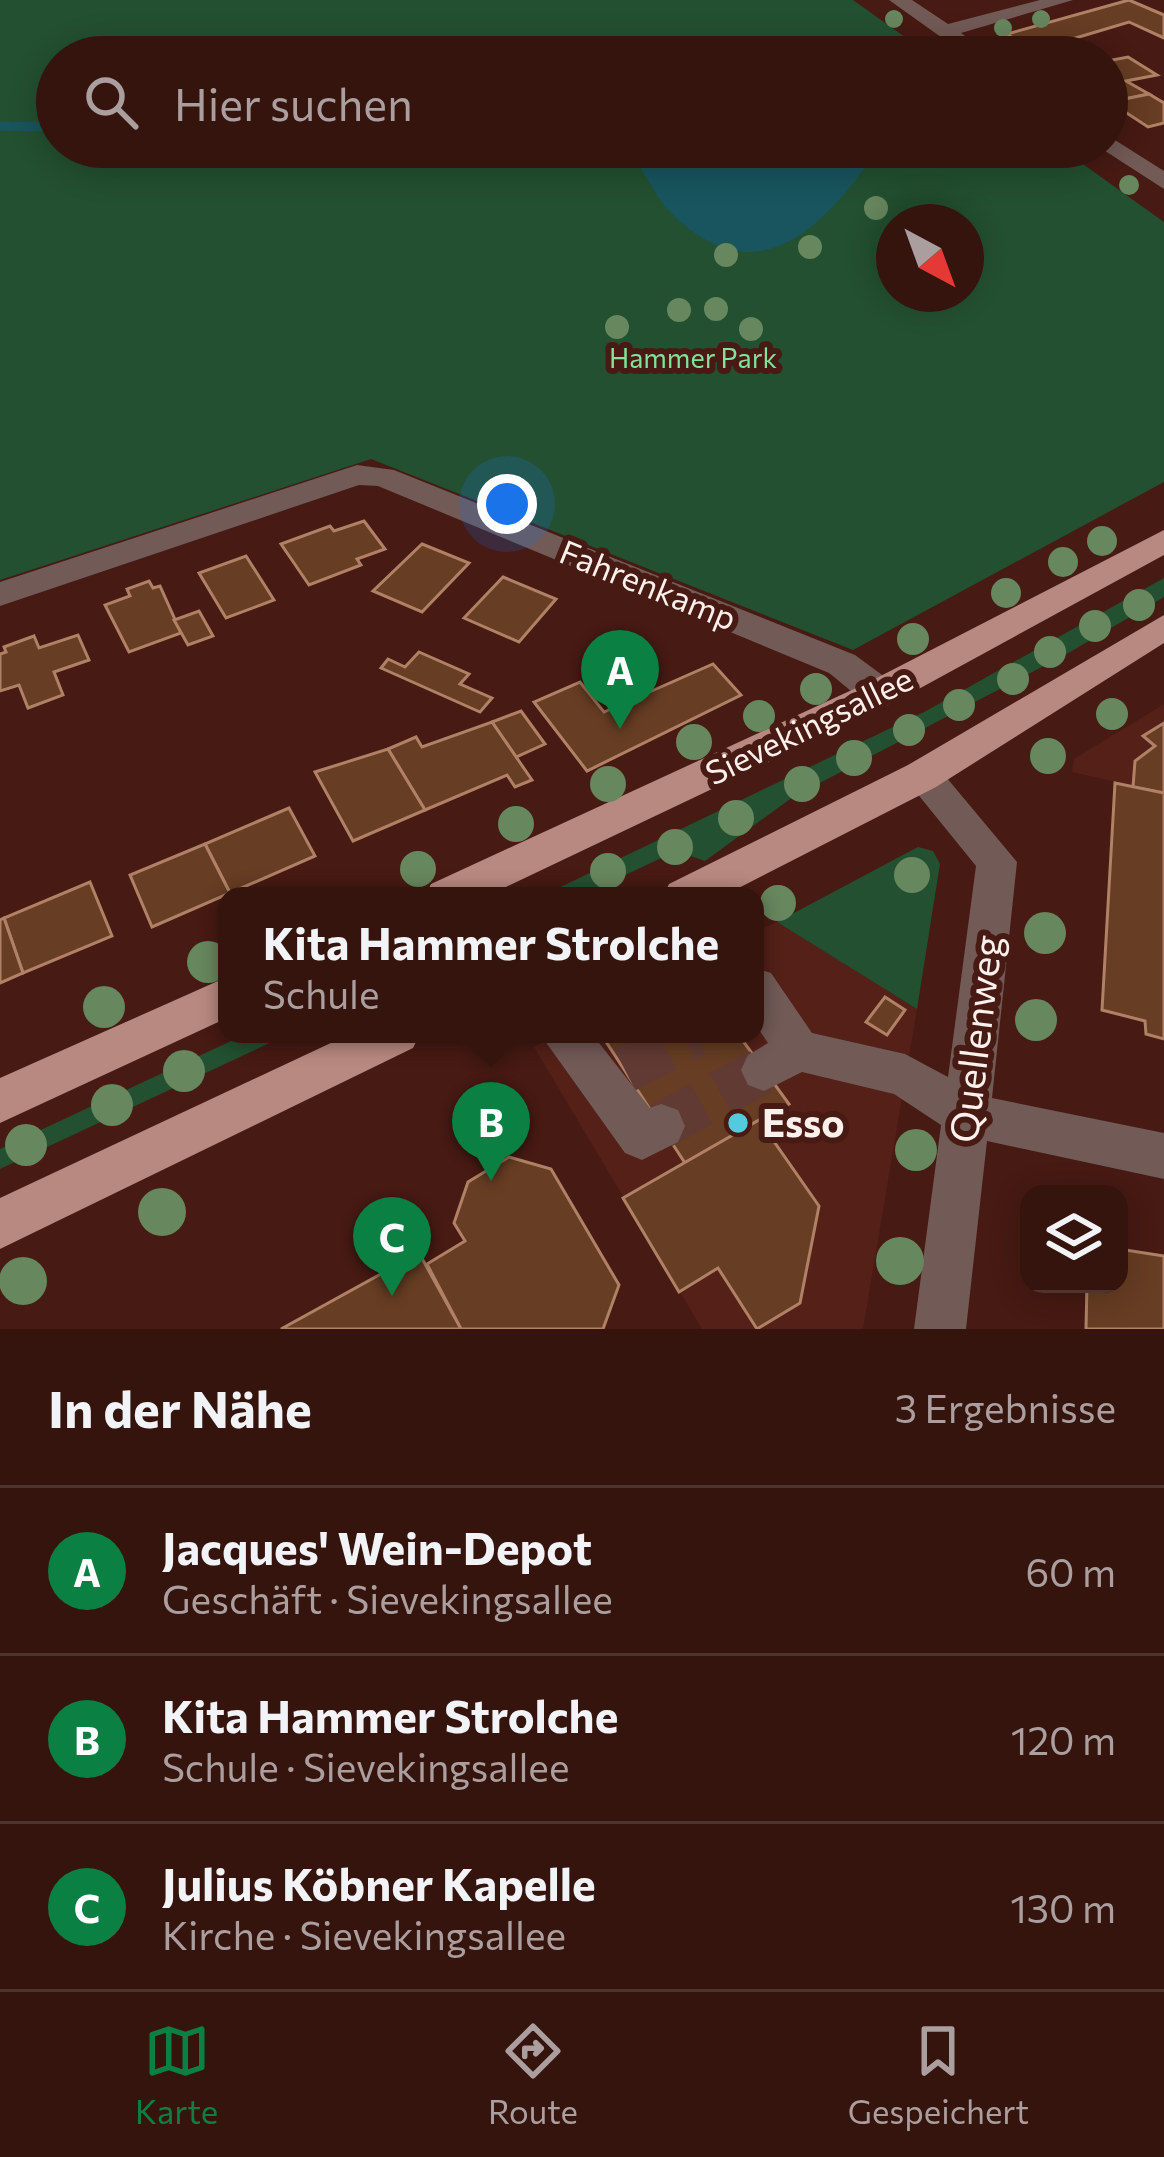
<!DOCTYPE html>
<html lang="de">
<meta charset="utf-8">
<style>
:root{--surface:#35140e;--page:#3d1d17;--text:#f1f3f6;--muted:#aa9e9e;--line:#4f332e;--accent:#0b8043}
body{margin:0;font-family:Commissioner,sans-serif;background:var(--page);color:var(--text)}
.controls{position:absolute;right:36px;bottom:36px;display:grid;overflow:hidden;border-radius:24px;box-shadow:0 6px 30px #0003}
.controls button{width:108px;height:108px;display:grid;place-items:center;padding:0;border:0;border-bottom:3px solid var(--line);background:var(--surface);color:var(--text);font:60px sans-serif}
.compass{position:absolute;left:876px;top:204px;width:108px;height:108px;border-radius:50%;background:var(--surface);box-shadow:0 6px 30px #0003;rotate:139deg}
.you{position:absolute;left:507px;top:504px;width:42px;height:42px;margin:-30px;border:9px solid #fff;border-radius:50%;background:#1a73e8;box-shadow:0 0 0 18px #1a73e833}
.badge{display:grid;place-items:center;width:78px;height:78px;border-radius:50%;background:var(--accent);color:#fff;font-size:39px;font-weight:700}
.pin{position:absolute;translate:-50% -99px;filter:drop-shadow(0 3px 6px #0008)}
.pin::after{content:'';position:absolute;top:63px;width:42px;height:36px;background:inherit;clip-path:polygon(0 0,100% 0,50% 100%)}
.popup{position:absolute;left:218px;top:887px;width:546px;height:156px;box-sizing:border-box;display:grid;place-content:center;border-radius:24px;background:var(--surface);filter:drop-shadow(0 3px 9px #0005);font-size:39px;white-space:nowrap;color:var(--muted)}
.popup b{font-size:45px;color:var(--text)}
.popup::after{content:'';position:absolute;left:50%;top:100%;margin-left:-24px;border:24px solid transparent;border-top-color:var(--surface)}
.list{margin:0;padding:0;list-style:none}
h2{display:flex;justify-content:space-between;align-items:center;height:156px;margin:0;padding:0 48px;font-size:51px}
h2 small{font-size:39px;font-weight:400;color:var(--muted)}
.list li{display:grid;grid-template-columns:78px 1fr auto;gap:36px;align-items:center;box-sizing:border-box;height:168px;padding:0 48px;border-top:3px solid var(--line)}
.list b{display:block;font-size:45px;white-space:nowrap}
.list p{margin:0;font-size:39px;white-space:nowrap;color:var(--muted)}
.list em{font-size:39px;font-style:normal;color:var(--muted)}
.icon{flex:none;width:66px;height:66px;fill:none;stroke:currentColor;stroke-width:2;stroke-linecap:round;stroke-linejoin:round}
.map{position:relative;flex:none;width:1164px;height:1329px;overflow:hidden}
.search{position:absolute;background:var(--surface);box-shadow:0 6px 30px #0003;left:36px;right:36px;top:36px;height:132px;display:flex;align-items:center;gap:30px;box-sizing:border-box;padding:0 42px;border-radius:66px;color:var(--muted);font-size:45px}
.sheet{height:660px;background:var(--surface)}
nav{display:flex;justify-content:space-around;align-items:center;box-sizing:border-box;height:168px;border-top:3px solid var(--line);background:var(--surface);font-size:33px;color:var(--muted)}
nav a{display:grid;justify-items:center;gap:6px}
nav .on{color:var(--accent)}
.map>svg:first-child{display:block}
.built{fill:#542018}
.green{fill:#235030;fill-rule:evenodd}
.water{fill:#18555f}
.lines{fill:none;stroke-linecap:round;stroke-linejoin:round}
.stream{stroke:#18555f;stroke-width:9}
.building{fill:#673d23;stroke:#b08165;stroke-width:3}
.minor-tunnel{stroke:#623a34;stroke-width:46;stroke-dasharray:46 22;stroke-linecap:butt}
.minor{fill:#725a56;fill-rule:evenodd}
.major{fill:#b88980;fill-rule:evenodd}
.tree{fill:#67875e}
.poi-dot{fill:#55cadf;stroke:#471a13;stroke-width:4.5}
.labels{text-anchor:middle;stroke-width:12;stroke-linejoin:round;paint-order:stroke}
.far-park-label{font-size:27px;fill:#82e19b;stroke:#471a13}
.street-label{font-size:33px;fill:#fcf0ed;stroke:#471a13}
.near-street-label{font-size:39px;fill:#fcf0ed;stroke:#471a13}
.near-poi-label{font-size:39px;font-weight:bold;fill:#fcf0ed;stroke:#471a13;text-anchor:start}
</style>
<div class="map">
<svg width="1164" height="1329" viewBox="0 0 1164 1329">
<rect width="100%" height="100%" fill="#471a13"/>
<g class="built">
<polygon points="1164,704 1164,793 1072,772 1074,759"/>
<polygon points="777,922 917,1009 863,1329 702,1329 534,1047 559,1034 755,1034 755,933"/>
</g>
<g class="green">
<path d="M 0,0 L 853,0 L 933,57 L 57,57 L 57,147 L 1059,147 L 1164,222 L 1164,482 L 853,650 L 371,459 L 0,580 ZM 894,222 L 966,222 L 966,294 L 894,294 Z"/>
<polygon points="1164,578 1164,597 1065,655 793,797 705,861 676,851 581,896 542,896 926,711"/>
<polygon points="918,847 933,851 940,864 917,1009 777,922"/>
<polygon points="246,1034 289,1034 0,1169 0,1149"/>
</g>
<path class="water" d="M 658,147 L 880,147 C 828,221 761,301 672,214 C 656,198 649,179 636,161 L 661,157 Z"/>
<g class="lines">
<polyline class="stream" points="0,126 57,127"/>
</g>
<g class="building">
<polygon points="1129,0 1164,15 1164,38 1129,22 1069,40 1089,57 1042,57 1007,34"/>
<polygon points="1128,57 1157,75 1126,81 1149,94 1110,102 1107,61"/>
<polygon points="1149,94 1164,103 1164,123 1148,127 1110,102"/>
<polygon points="364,521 385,549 357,559 361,565 309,585 281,544 330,526 334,531"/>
<polygon points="422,544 469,563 422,612 373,591"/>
<polygon points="246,556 274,600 226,618 199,573"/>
<polygon points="503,577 556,599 519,642 464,618"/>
<polygon points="149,581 153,588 160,586 181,633 129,652 105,605 130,596 127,589"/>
<polygon points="199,611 213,636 188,645 174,620"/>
<polygon points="78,635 89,660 54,672 63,695 28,708 19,685 0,691 0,654 6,652 4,647 34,636 39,648"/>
<polygon points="419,652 469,674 460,684 492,698 480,712 381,668 388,659 405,667"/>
<polygon points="713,664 741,695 587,771 534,702 580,682 604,712"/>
<polygon points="521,711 545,744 516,757 492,722"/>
<polygon points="492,722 532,780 515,787 507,775 425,810 388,749 416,737 422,747"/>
<polygon points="1164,723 1164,793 1133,787 1135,761 1155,746 1143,736"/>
<polygon points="388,749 425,810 353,841 315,772"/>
<polygon points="1115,783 1164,793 1164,1039 1146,1034 1145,1021 1102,1010"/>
<polygon points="289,808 315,856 230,893 205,844"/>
<polygon points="205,844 230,893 152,927 130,875"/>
<polygon points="90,882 112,936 23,973 4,918"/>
<polygon points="4,918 23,973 0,983 0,920"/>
<polygon points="885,997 905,1010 887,1035 866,1022"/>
<polygon points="601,1034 738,1034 789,1104 685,1163"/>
<polygon points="759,1120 819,1206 800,1303 757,1329 718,1268 679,1292 623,1198"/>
<polygon points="509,1157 551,1169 619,1285 603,1329 461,1329 427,1264 465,1241 454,1223 468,1182"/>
<polygon points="1119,1249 1164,1256 1164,1329 1086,1329 1087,1284 1119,1284"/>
<polygon points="419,1253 461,1329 281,1329"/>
</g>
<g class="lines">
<g class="minor-tunnel">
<polyline points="625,1070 695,1034"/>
<polyline points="661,1126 764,1070"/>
</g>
<g class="minor">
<polygon points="889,0 912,0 948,24 1040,0 1073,0 961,33 994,57 969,57"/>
<polygon points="1107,135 1164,171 1164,189 1099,147 1107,147"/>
<path d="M 357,465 L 394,470 L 855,655 L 893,683 L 898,693 L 893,703 C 867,710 849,688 829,673 L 378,486 L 359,485 L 0,606 L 0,582 Z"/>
<polygon points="922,761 936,765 1017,862 992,1098 1164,1133 1164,1179 987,1141 966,1329 914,1329 941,1125 894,1094 802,1072 764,1091 748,1085 741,1070 748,1055 768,1043 755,1024 755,968 771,973 812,1033 905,1054 948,1077 976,866 903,776 908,765"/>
<polygon points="540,1034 592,1034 650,1108 661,1104 678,1110 685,1126 678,1142 642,1160 625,1153"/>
</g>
<g class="major">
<polygon points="1164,530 1164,555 893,703 487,896 425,896 431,884 867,683"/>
<polygon points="1164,615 1164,643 936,787 723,896 663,896 669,884 908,765"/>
<polygon points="227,977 227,1018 0,1123 0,1078"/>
<polygon points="350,1034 420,1034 413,1048 0,1249 0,1198"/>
</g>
</g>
<g class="tree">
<circle cx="894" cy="19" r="9"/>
<circle cx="1041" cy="19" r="9"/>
<circle cx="1003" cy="28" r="9"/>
<circle cx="1129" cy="185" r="10"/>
<circle cx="876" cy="208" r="12"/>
<circle cx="810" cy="247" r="12"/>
<circle cx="726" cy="255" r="12"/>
<circle cx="716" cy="309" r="12"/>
<circle cx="679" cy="310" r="12"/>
<circle cx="617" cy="327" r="12"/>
<circle cx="751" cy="329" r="12"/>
<circle cx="1102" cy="541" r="15"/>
<circle cx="1063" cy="562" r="15"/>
<circle cx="1006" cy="593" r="15"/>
<circle cx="1139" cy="605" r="16"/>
<circle cx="1095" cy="626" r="16"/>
<circle cx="913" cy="639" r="16"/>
<circle cx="1050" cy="652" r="16"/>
<circle cx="1013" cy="679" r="16"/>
<circle cx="816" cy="689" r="16"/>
<circle cx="959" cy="705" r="16"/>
<circle cx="1112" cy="714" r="16"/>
<circle cx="759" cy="716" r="16"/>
<circle cx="909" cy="730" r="16"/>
<circle cx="694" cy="742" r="18"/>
<circle cx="1048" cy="756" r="18"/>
<circle cx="854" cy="758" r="18"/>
<circle cx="608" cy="784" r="18"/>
<circle cx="802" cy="784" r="18"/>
<circle cx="736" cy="818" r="18"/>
<circle cx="516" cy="824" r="18"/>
<circle cx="675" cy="847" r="18"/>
<circle cx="418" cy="869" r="18"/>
<circle cx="608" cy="871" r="18"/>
<circle cx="912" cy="875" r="18"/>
<circle cx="778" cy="903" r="18"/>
<circle cx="1045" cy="933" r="21"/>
<circle cx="208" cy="962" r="21"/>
<circle cx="104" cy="1007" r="21"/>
<circle cx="1036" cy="1020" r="21"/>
<circle cx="184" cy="1071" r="21"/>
<circle cx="112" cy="1105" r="21"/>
<circle cx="26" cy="1145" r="21"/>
<circle cx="916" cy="1150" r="21"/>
<circle cx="162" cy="1212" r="24"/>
<circle cx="900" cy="1261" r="24"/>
<circle cx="23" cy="1281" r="24"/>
</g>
<circle class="poi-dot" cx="738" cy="1123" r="12"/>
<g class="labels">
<g class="far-park-label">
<text x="693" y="368">Hammer Park</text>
</g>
<g class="street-label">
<text transform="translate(648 585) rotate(22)" y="12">Fahrenkamp</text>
<text transform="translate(809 726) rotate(-26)" y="12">Sievekingsallee</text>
</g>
<g class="near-street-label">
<text transform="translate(976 1039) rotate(-83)" y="14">Quellenweg</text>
</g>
<g class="near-poi-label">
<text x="762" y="1137">Esso</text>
</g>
</g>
</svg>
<div class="controls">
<button><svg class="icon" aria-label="layers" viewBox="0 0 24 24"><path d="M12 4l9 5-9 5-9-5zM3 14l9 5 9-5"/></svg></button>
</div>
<svg class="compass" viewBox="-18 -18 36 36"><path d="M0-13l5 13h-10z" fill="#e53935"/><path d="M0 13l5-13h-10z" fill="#aa9e9e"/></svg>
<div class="you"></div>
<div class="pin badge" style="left:620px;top:729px">A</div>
<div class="pin badge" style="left:491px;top:1181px">B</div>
<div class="popup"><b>Kita Hammer Strolche</b>Schule</div>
<div class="pin badge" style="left:392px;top:1296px">C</div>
<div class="search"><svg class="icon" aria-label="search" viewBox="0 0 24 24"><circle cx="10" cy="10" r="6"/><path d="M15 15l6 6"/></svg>Hier suchen</div>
</div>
<section class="sheet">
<h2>In der Nähe<small>3 Ergebnisse</small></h2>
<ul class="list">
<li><span class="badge">A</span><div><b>Jacques' Wein-Depot</b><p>Geschäft · Sievekingsallee</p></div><em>60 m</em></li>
<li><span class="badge">B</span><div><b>Kita Hammer Strolche</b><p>Schule · Sievekingsallee</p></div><em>120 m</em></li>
<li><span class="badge">C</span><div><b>Julius Köbner Kapelle</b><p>Kirche · Sievekingsallee</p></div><em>130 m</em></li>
</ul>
</section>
<nav>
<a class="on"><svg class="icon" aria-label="map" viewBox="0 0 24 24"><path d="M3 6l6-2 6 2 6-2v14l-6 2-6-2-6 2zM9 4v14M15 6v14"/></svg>Karte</a>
<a><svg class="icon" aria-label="directions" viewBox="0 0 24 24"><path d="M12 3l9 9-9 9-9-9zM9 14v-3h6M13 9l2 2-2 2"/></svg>Route</a>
<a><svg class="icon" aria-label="saved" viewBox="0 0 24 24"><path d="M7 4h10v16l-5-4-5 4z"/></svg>Gespeichert</a>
</nav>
